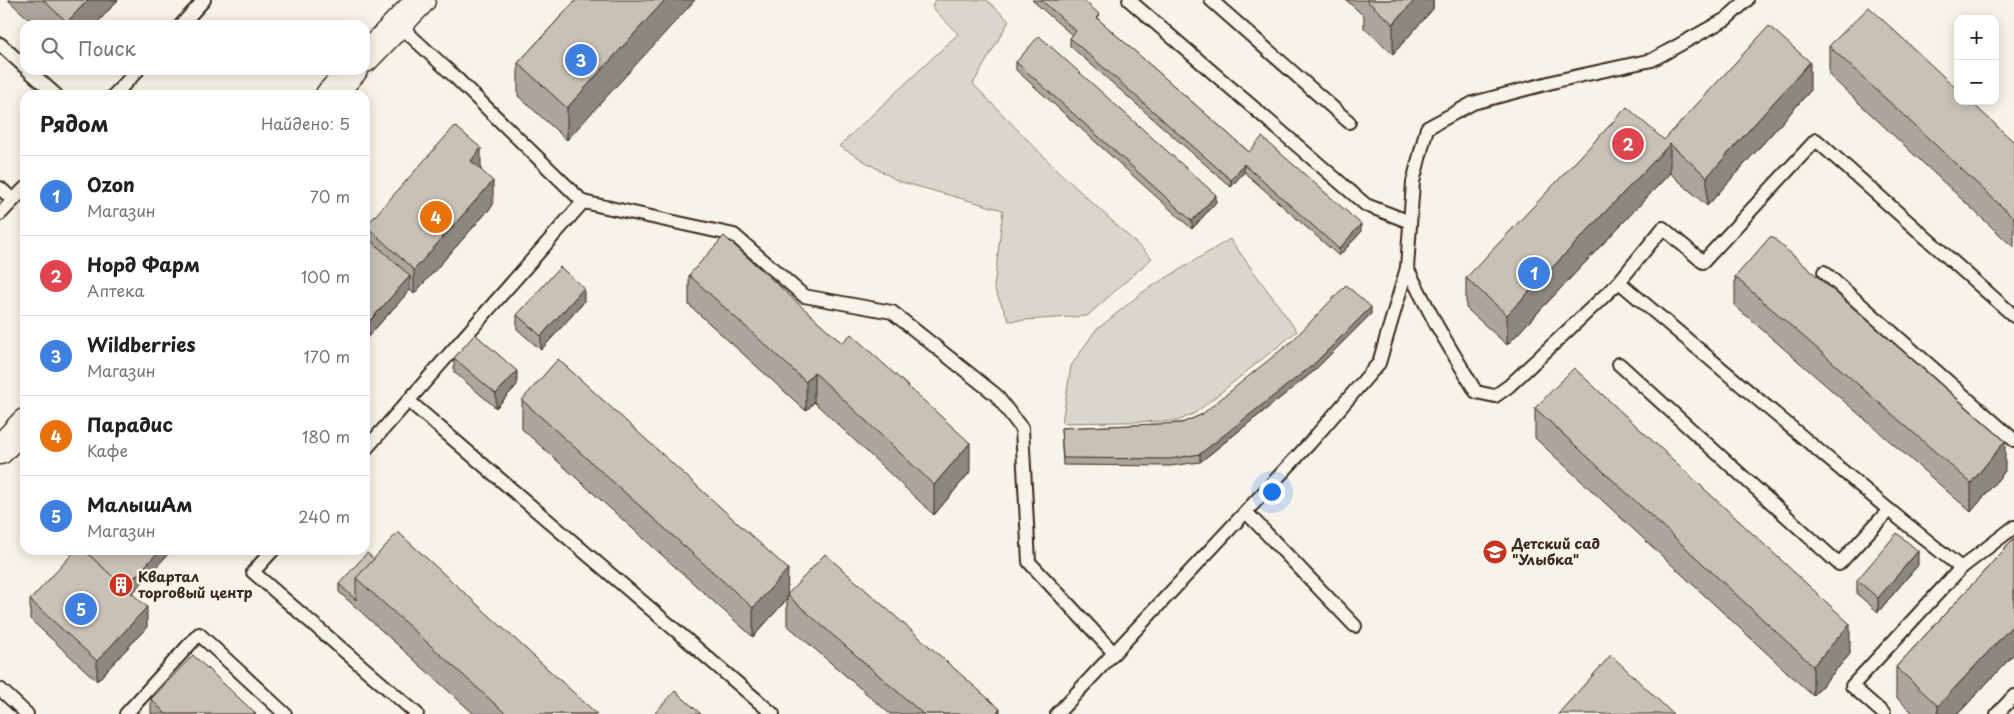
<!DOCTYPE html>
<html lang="ru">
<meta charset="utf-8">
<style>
:root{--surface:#fff;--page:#f6f6f6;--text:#202124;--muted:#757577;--line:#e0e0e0;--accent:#2563eb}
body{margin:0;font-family:"Playpen Sans",sans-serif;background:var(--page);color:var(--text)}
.controls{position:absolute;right:15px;top:15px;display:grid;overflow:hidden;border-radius:10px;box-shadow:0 2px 12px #0003}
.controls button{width:45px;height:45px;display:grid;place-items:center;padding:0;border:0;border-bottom:1px solid var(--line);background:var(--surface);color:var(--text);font:25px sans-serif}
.you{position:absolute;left:1271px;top:491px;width:18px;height:18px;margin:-12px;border:4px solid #fff;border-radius:50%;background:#1a73e8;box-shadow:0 0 0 8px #1a73e833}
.badge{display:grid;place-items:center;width:32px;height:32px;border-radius:50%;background:var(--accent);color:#fff;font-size:16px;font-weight:700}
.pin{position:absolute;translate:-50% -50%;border:2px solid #fff;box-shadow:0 1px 5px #0006}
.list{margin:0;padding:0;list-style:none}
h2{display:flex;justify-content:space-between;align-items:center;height:65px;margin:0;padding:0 20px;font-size:21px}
h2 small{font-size:16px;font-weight:400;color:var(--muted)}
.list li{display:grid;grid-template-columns:32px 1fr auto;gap:15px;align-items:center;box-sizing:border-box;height:80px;padding:0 20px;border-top:1px solid var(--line)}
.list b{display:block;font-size:19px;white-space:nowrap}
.list p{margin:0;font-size:16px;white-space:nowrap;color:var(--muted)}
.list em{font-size:16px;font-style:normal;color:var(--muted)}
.icon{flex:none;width:28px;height:28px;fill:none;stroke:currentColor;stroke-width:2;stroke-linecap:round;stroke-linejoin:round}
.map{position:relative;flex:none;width:2014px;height:714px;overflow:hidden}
.search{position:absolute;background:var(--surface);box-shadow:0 2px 12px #0003;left:20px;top:20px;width:350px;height:55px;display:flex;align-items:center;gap:12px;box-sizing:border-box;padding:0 18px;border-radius:15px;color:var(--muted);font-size:19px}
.panel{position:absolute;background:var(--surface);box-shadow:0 2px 12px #0003;left:20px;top:90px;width:350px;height:465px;border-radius:15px}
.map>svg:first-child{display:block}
.green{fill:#dbd6cb;stroke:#8b8074}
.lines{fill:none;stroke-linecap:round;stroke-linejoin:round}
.service-casing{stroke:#3b2a1e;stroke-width:16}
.secondary-casing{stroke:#3b2a1e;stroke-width:31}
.service{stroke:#f7f3e8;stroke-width:12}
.secondary{stroke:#f7f3e8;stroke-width:28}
.wall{fill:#aca69d;stroke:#3b2a1e}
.shaded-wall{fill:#8c877f;stroke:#3b2a1e}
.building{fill:#c8c1b6;stroke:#3b2a1e}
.labels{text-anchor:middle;stroke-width:5;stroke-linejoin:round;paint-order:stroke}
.poi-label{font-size:14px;font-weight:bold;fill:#3b2a1e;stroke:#f7f3e8;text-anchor:start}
</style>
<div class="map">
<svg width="2014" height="714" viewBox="0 0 2014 714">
<rect width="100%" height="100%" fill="#f7f3e8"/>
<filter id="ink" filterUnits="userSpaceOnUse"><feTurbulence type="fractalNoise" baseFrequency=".02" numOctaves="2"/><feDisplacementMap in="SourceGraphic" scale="10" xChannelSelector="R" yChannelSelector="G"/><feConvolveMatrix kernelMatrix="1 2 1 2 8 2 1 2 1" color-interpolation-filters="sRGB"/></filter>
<g filter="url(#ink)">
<g class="green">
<polygon points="935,0 987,0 1009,21 973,84 1056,169 1152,258 1087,316 1009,321 994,288 1003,210 898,181 839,146 958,34 932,7"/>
<polygon points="1230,239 1297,331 1195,413 1178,421 1062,423 1071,366 1095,331 1143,292"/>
</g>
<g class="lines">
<defs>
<g id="service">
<polyline points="1129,0 1366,205 1410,222"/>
<polyline points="1211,0 1349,122"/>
<polyline points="181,25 204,0"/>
<polyline points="0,44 25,67"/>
<polyline points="28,70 56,95"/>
<polyline points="114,95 138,70"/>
<polyline points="0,188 13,200"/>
<polyline points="583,202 734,235 804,296 892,312 996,395 1022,429 1029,562 1114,653"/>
<polyline points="0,214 25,188"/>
<polyline points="1407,268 1437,326 1476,392 1495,396 1509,386 1619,282 1889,510 1961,568 1852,686 1884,714"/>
<polyline points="1824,272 2014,440"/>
<polyline points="1619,282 1663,228 1703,262 1816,140 2014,316"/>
<polyline points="1619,364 1839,564 1889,510"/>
<polyline points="410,402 773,714"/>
<polyline points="365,450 583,202 453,75 398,24"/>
<polyline points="1246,512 1355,626"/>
<polyline points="273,550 253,572 417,714"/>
<polyline points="1961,568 2014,527"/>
<polyline points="0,689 27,714"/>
<polyline points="126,714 199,634 285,714"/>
<polyline points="1057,714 1309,444 1379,363 1407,268 1413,182 1427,128 1473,103 1560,80 1652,60 1726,19 1747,0"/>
<polyline points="1997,714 2014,696"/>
</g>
<g id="secondary">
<polyline points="365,58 421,0"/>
<polyline points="330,95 353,70"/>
<polyline points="0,450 25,423"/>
</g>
</defs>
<use href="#service" class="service-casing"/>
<use href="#secondary" class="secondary-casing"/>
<use href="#service" class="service"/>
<use href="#secondary" class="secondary"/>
</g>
<g class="wall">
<polygon points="8,0 118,0 95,25 35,25"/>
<polygon points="576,0 567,140 518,96 518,63"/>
<polygon points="1032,0 1083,0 1100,21 1249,152 1361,232 1339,256 1244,172 1231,187 1070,46 1070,38 1073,36"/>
<polygon points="1346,0 1433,0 1433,9 1393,54 1364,28 1364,16"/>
<polygon points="1829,46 2014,142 2014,248 1829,75"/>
<polygon points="1016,62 1216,202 1192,229 1016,70"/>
<polygon points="1810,91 1707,206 1670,173 1507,345 1466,308 1466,278 1664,140"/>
<polygon points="481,170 493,205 414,294 410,290 365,340 365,239 366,238 366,226"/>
<polygon points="689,275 842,343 970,472 934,515 814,402 806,411 689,305"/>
<polygon points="1735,277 2005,471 1971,512 1735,306"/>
<polygon points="584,302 541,350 517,329 517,315"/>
<polygon points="1371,314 1314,371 1200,462 1170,466 1063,465 1061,428 1182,423 1201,415"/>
<polygon points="454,358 517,385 496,408 454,372"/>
<polygon points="522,400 788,595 1000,714 890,714 787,625 787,599 753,637 522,429"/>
<polygon points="1535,408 1850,654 1813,696 1535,438"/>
<polygon points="2014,539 2014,654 1958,714 1914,714 1896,697 1896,667"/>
<polygon points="374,559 597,714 474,714 339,592 339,584"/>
<polygon points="1918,565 1878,612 1857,594 1857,580"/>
<polygon points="132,594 147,627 97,681 30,619 30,600"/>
<polygon points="151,699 256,714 151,714"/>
</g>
<g class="shaded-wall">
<polygon points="88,0 118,0 95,25 67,25 67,22"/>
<polygon points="665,0 695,0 567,140 567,108"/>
<polygon points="1415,0 1433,0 1433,9 1393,54 1393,24"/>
<polygon points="1810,62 1810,91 1707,206 1707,177"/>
<polygon points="1670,144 1670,173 1507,345 1507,315"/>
<polygon points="481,148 481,172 471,161"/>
<polygon points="1244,164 1244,172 1231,187 1231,180"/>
<polygon points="493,181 493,205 414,294 414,270"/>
<polygon points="1216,195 1216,202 1192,229 1192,221"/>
<polygon points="1361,224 1361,232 1339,256 1339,249"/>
<polygon points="410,276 410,290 365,340 365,326"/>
<polygon points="584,288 584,302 541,350 541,336"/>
<polygon points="1371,307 1371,314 1314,371 1200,462 1200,454"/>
<polygon points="517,371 517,385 496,408 496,394"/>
<polygon points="814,372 814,402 806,411 806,382"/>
<polygon points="2005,441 2005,471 1971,512 1971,483"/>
<polygon points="970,443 970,472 934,515 934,485"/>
<polygon points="160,550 172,550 122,605 122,591"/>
<polygon points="1918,551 1918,565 1878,612 1878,598"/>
<polygon points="788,569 787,599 753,637 753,608"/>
<polygon points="147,607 147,627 97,681 97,661"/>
<polygon points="1850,624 1850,654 1813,696 1813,666"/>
<polygon points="2014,624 2014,654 1958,714 1938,714 1938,706"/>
<polygon points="1000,709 1000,714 995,714"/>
</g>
<g class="building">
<polygon points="43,0 88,0 67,22"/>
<polygon points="576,0 665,0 567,108 518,63"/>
<polygon points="1041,0 1083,0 1100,15 1097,18 1249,152 1262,137 1361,224 1339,249 1244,164 1231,180 1070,38 1076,31"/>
<polygon points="1366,0 1415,0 1393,24"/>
<polygon points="1869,7 1958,90 1958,101 1970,101 2014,142 2014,218 1829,46"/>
<polygon points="1769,26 1810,62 1707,177 1670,144 1507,315 1466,278 1627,107 1664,140"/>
<polygon points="1039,36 1216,195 1192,221 1016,62"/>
<polygon points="455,126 481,148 471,161 493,181 414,270 366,226"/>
<polygon points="724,236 842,343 851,334 970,443 934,485 814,372 806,382 689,275"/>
<polygon points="1771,236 2005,441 1971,483 1735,277"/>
<polygon points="367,237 410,276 365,326 365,239"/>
<polygon points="560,267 584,288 541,336 517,315"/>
<polygon points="1346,285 1371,307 1314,364 1200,454 1170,459 1063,458 1061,428 1182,423 1201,415 1292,341"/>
<polygon points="475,334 517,371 496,394 454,358"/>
<polygon points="558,359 788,569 753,608 522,400"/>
<polygon points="1574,368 1850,624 1813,666 1535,408"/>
<polygon points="398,532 597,714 506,714 356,578"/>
<polygon points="1897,533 1918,551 1878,598 1857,580"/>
<polygon points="2014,539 2014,624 1938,706 1896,667"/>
<polygon points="76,550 84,550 147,607 97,661 30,600"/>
<polygon points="84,550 160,550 125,588"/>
<polygon points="367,553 374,559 356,578 356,600 339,584"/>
<polygon points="825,554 1000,709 995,714 923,714 787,595"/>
<polygon points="193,655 256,714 166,714 151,699"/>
<polygon points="1611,655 1673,714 1558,714"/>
<polygon points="675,691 701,714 654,714"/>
</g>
</g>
<defs>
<symbol id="school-disc" viewBox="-11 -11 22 22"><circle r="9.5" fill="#c8321e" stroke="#f7f3e8"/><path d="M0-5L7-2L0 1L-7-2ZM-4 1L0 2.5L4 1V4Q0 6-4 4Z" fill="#fff"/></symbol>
<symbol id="building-disc" viewBox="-11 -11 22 22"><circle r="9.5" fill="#c8321e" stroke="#f7f3e8"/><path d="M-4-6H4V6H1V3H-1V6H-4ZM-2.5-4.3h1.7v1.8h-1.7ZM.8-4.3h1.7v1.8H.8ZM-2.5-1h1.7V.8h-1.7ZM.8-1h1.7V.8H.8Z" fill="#fff"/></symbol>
</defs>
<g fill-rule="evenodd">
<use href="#school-disc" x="1481" y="538" width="28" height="28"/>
<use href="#building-disc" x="107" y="571" width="28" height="28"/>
</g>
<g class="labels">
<g class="poi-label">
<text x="1512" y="549">Детский сад<tspan x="1512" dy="16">"Улыбка"</tspan></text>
<text x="138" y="582">Квартал<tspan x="138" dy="16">торговый центр</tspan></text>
</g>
</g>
</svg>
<div class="controls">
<button>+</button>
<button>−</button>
</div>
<div class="you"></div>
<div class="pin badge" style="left:1534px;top:273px;background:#3f7fe0">1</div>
<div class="pin badge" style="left:1628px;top:144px;background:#e0444e">2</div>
<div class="pin badge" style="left:581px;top:60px;background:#3f7fe0">3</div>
<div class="pin badge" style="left:436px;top:217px;background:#e8710a">4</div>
<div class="pin badge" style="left:81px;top:609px;background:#3f7fe0">5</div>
<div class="search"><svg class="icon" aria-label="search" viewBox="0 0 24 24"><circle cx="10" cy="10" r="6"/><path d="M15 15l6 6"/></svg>Поиск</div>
<section class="panel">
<h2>Рядом<small>Найдено: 5</small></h2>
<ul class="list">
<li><span class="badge" style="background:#3f7fe0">1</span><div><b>Ozon</b><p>Магазин</p></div><em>70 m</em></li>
<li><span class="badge" style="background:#e0444e">2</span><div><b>Норд Фарм</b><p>Аптека</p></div><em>100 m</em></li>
<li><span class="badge" style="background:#3f7fe0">3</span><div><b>Wildberries</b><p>Магазин</p></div><em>170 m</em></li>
<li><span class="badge" style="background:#e8710a">4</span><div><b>Парадис</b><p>Кафе</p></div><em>180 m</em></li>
<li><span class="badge" style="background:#3f7fe0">5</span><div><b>МалышАм</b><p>Магазин</p></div><em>240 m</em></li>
</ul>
</section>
</div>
